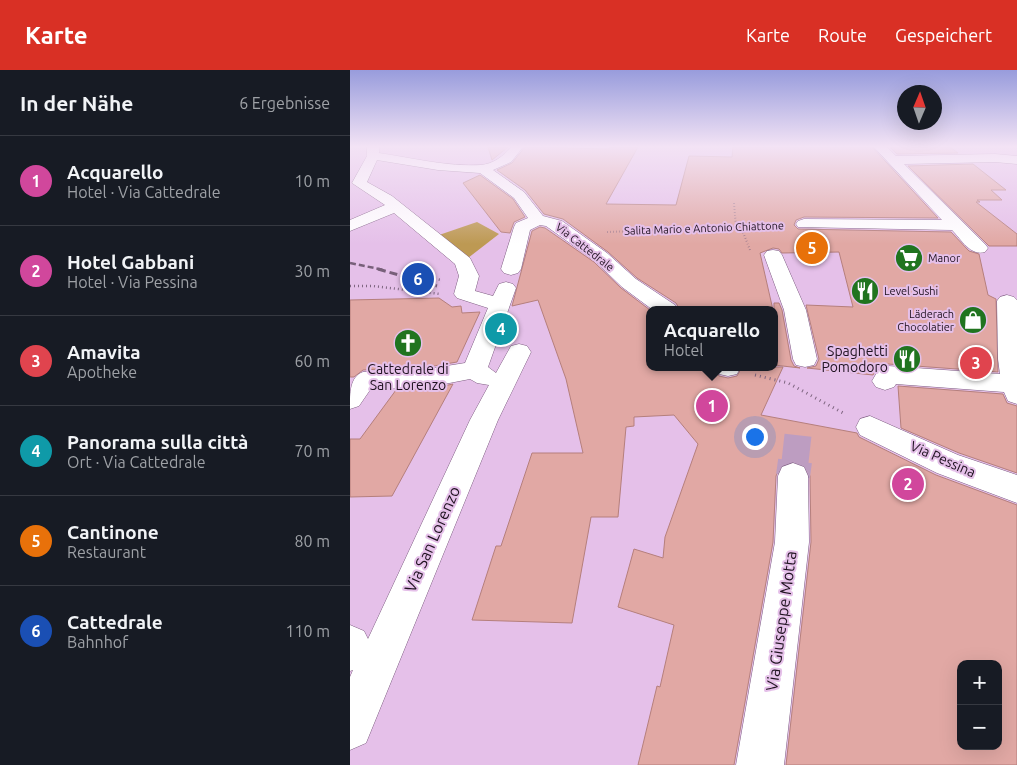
<!DOCTYPE html>
<html lang="de">
<meta charset="utf-8">
<style>
:root{--surface:#171b24;--page:#242831;--text:#f1f3f6;--muted:#9ea1a6;--line:#363941;--accent:#d93025}
body{margin:0;font-family:Ubuntu,sans-serif;background:var(--page);color:var(--text)}
.controls{position:absolute;right:15px;bottom:15px;display:grid;overflow:hidden;border-radius:10px;box-shadow:0 5px 20px #0002}
.controls button{width:45px;height:45px;display:grid;place-items:center;padding:0;border:0;border-bottom:1px solid var(--line);background:var(--surface);color:var(--text);font:25px sans-serif}
.compass{position:absolute;left:547px;top:15px;width:45px;height:45px;border-radius:50%;background:var(--surface);box-shadow:0 5px 20px #0002;rotate:2deg}
.you{position:absolute;left:404px;top:366px;width:18px;height:18px;margin:-12px;border:4px solid #fff;border-radius:50%;background:#1a73e8;box-shadow:0 0 0 8px #1a73e833}
.badge{display:grid;place-items:center;width:32px;height:32px;border-radius:50%;background:var(--accent);color:#fff;font-size:16px;font-weight:700}
.pin{position:absolute;translate:-50% -50%;border:2px solid #fff;box-shadow:0 1px 5px #0006}
.popup{position:absolute;left:296px;top:236px;width:132px;height:65px;box-sizing:border-box;display:grid;place-content:center;border-radius:10px;background:var(--surface);filter:drop-shadow(0 1px 4px #0005);font-size:16px;white-space:nowrap;color:var(--muted)}
.popup b{font-size:19px;color:var(--text)}
.popup::after{content:'';position:absolute;left:50%;top:100%;margin-left:-10px;border:10px solid transparent;border-top-color:var(--surface)}
.list{margin:0;padding:0;list-style:none}
h2{display:flex;justify-content:space-between;align-items:center;height:65px;margin:0;padding:0 20px;font-size:21px}
h2 small{font-size:16px;font-weight:400;color:var(--muted)}
.list li{display:grid;grid-template-columns:32px 1fr auto;gap:15px;align-items:center;box-sizing:border-box;height:90px;padding:0 20px;border-top:1px solid var(--line)}
.list b{display:block;font-size:19px;white-space:nowrap}
.list p{margin:0;font-size:16px;white-space:nowrap;color:var(--muted)}
.list em{font-size:16px;font-style:normal;color:var(--muted)}
.map{position:relative;flex:none;width:667px;height:695px;overflow:hidden}
header{display:flex;align-items:center;gap:30px;box-sizing:border-box;height:70px;padding:0 25px;background:var(--accent);color:#fff}
header strong{font-size:24px}
nav{display:flex;gap:28px;margin-inline-start:auto;font-size:18px}
main{display:flex}
aside{flex:1;background:var(--surface)}
.map>svg:first-child{display:block}
.green{fill:#bd9953}
.building{fill:#e1a8a4;stroke:#b57f7c;fill-rule:evenodd}
.lines{fill:none;stroke-linecap:round;stroke-linejoin:round}
.minor-tunnel-far1{stroke:#bd9dc1;stroke-width:27;stroke-dasharray:27 13;stroke-linecap:butt}
.minor-tunnel{stroke:#bd9dc1;stroke-width:34;stroke-dasharray:34 17;stroke-linecap:butt}
.minor-casing{stroke:#7e5e82;stroke-width:1}
.path-far2{stroke:#7f6681;stroke-width:2;stroke-dasharray:0.5 2.5;stroke-linecap:butt}
.path-far1{stroke:#7f6681;stroke-width:2.5;stroke-dasharray:1 3;stroke-linecap:butt}
.path{stroke:#7f6681;stroke-width:3;stroke-dasharray:1 4;stroke-linecap:butt}
.minor{fill:#fff;fill-rule:evenodd}
.rail-far1{stroke:#78607a;stroke-width:2.5;stroke-dasharray:6 3;stroke-linecap:butt}
.rail{stroke:#78607a;stroke-width:3;stroke-dasharray:8 4;stroke-linecap:butt}
.labels{text-anchor:middle;stroke-width:4;stroke-linejoin:round;paint-order:stroke}
.far-street-label{font-size:11px;fill:#1f1220;stroke:#e5c0e9}
.far-poi-label{font-size:11px;fill:#1f1220;stroke:#e5c0e9;text-anchor:start}
.poi-label{font-size:14px;fill:#1f1220;stroke:#e5c0e9;text-anchor:end}
.street-label{font-size:14px;fill:#1f1220;stroke:#e5c0e9}
.near-street-label{font-size:16px;fill:#1f1220;stroke:#e5c0e9}
</style>
<header>
<strong>Karte</strong>
<nav><a>Karte</a><a>Route</a><a>Gespeichert</a></nav>
</header>
<main>
<aside>
<h2>In der Nähe<small>6 Ergebnisse</small></h2>
<ul class="list">
<li><span class="badge" style="background:#d1479c">1</span><div><b>Acquarello</b><p>Hotel · Via Cattedrale</p></div><em>10 m</em></li>
<li><span class="badge" style="background:#d1479c">2</span><div><b>Hotel Gabbani</b><p>Hotel · Via Pessina</p></div><em>30 m</em></li>
<li><span class="badge" style="background:#e0444e">3</span><div><b>Amavita</b><p>Apotheke</p></div><em>60 m</em></li>
<li><span class="badge" style="background:#0f9aa8">4</span><div><b>Panorama sulla città</b><p>Ort · Via Cattedrale</p></div><em>70 m</em></li>
<li><span class="badge" style="background:#e8710a">5</span><div><b>Cantinone</b><p>Restaurant</p></div><em>80 m</em></li>
<li><span class="badge" style="background:#1a4fb4">6</span><div><b>Cattedrale</b><p>Bahnhof</p></div><em>110 m</em></li>
</ul>
</aside>
<div class="map">
<svg width="667" height="695" viewBox="0 0 667 695">
<rect width="100%" height="100%" fill="#e5c0e9"/>
<polygon class="green" points="127,152 149,164 118,188 89,165"/>
<g class="building">
<polygon points="138,77 158,77 142,90"/>
<polygon points="175,77 259,79 260,77 288,77 256,134 326,135 339,86 382,87 383,77 522,77 588,148 454,147 446,150 444,155 448,159 601,162 619,181 629,184 638,225 646,229 648,302 538,294 528,297 523,305 457,298 466,296 469,289 456,235 503,237 489,182 432,183 429,179 423,178 410,183 423,240 330,240 326,233 287,208 258,182 213,149 194,144 175,120 147,100 162,93"/>
<polygon points="540,77 600,77 608,83 547,84"/>
<polygon points="623,94 656,120 641,120 652,130 627,130 630,132 626,132 667,164 667,176 639,176 558,96"/>
<polygon points="130,105 163,129 175,147 164,152 160,163 151,162 113,113"/>
<path d="M 190,157 L 195,158 L 244,192 L 271,218 L 300,240 L 300,297 L 363,297 L 369,306 L 378,308 L 387,306 L 392,297 L 433,297 L 411,345 L 507,363 L 509,367 L 586,405 L 667,435 L 667,695 L 436,695 L 461,472 L 460,406 L 455,395 L 444,391 L 431,395 L 426,406 L 423,472 L 384,695 L 288,695 L 307,616 L 310,617 L 324,555 L 268,537 L 284,479 L 313,488 L 315,467 L 348,374 L 324,345 L 284,347 L 284,356 L 276,357 L 268,447 L 241,447 L 222,553 L 122,550 L 146,476 L 151,476 L 182,383 L 233,383 L 216,309 L 188,230 L 162,236 L 182,161 ZM 611,594 L 648,594 L 648,676 L 611,676 Z"/>
<polygon points="89,228 102,237 111,236 112,243 130,242 107,292 84,296 13,300 4,307 0,307 0,230"/>
<polygon points="424,233 429,233 432,240 441,290 444,296 450,298 424,295"/>
<polygon points="103,314 42,426 0,427 0,369 10,369 46,320 84,318"/>
<polygon points="548,316 653,324 657,333 667,336 667,403 609,383 551,358"/>
</g>
<g class="lines">
<polyline class="minor-tunnel-far1" points="445,392 449,356"/>
<polyline class="minor-tunnel" points="443,406 445,391"/>
<defs>
<g id="minor">
<path d="M 17,77 L 29,77 L 29,83 C 62,88 98,97 131,95 C 143,94 154,86 161,77 L 173,77 L 161,92 L 143,100 L 174,122 L 193,146 L 212,151 L 257,183 L 286,209 L 325,235 L 328,240 L 303,240 L 272,217 L 245,191 L 196,156 L 190,155 L 180,160 L 171,199 L 168,203 L 161,205 L 154,203 L 151,199 L 164,157 L 166,153 L 178,148 L 164,128 L 130,103 L 88,100 L 27,90 L 17,112 L 42,126 L 120,188 L 129,206 L 125,221 L 143,226 L 149,214 L 156,212 L 163,214 L 166,218 L 138,297 L 146,303 L 161,276 L 169,274 L 177,276 L 181,282 L 148,350 L 16,673 L 0,680 L 0,607 L 3,600 L 0,601 L 0,555 L 14,561 L 18,569 L 120,350 L 139,315 L 127,313 L 120,309 L 84,316 L 20,320 L 9,336 L 0,339 C 0,322 0,307 13,302 L 84,298 L 115,293 L 138,238 L 107,228 L 104,224 L 109,206 L 105,194 L 44,143 L 0,161 L 0,150 L 35,135 L 2,113 L 17,86 Z"/>
<path d="M 524,77 L 537,77 L 546,86 L 645,84 L 667,86 L 667,94 L 645,92 L 554,94 L 635,174 L 638,178 L 635,182 C 620,186 612,170 602,160 L 448,157 L 446,154 L 448,151 L 454,149 L 592,150 Z"/>
<polygon points="423,180 429,181 432,185 456,240 467,289 464,295 455,297 446,295 443,289 434,240 414,185 417,181"/>
<polygon points="657,225 664,227 667,230 667,334 658,331 654,322 546,314 544,317 535,320 526,317 522,311 529,299 538,296 650,304 648,289 647,231 650,227"/>
<polygon points="365,297 390,297 390,298 387,304 378,306 369,304"/>
<polygon points="520,346 608,385 667,405 667,433 587,403 510,365 506,357 510,349"/>
<polygon points="443,393 454,397 458,406 459,472 434,695 386,695 425,472 428,406 432,397"/>
</g>
</defs>
<use href="#minor" class="minor-casing"/>
<g class="path-far2">
<polyline points="384,133 386,157"/>
<polyline points="391,157 400,180"/>
<polyline points="257,162 433,155"/>
</g>
<g class="path-far1">
<polyline points="77,207 91,210"/>
<polyline points="0,216 23,216 90,224"/>
</g>
<polyline class="path" points="405,305 438,313 495,344"/>
<use href="#minor" class="minor"/>
<polyline class="rail-far1" points="0,193 34,200"/>
<polyline class="rail" points="28,199 87,216"/>
</g>
<linearGradient id="sky" x2="0" y2="1"><stop stop-color="#989cdc"/><stop offset="0.44" stop-color="#f3e3f5"/><stop offset="1" stop-color="#f3e3f5" stop-opacity="0"/></linearGradient>
<rect width="667" height="174" fill="url(#sky)"/>
<defs>
<symbol id="supermarket-disc" viewBox="-11 -11 22 22"><circle r="9.5" fill="#20741f" stroke="#e5c0e9"/><path d="M-6-5.5h2.5l.6 2H6L4.5 2H-2.5L-4.4-4H-6ZM-1.5 3.2a1.3 1.3 0 1 0 .1 0ZM3 3.2a1.3 1.3 0 1 0 .1 0Z" fill="#fff"/></symbol>
<symbol id="restaurant-disc" viewBox="-11 -11 22 22"><circle r="9.5" fill="#20741f" stroke="#e5c0e9"/><path d="M-5-6h1v4h1v-4h1v4h1v-4h1v5L-1.5 .5V6h-2V.5L-5-1ZM5-6V6H3V1.5H1.5Q1.5-4 5-6Z" fill="#fff"/></symbol>
<symbol id="shop-disc" viewBox="-11 -11 22 22"><circle r="9.5" fill="#20741f" stroke="#e5c0e9"/><path d="M-5-2.5h2.3a2.7 3.5 0 0 1 5.4 0H5L5.5 6h-11ZM-1.5-2.5h3a1.5 2.3 0 0 0-3 0Z" fill="#fff"/></symbol>
<symbol id="church-disc" viewBox="-11 -11 22 22"><circle r="9.5" fill="#20741f" stroke="#e5c0e9"/><path d="M-1.2-6h2.4v3.5h3.3v2.4h-3.3V6h-2.4V-.1h-3.3v-2.4h3.3Z" fill="#fff"/></symbol>
</defs>
<g fill-rule="evenodd">
<use href="#supermarket-disc" x="543" y="172" width="32" height="32"/>
<use href="#restaurant-disc" x="499" y="205" width="32" height="32"/>
<use href="#shop-disc" x="607" y="234" width="32" height="32"/>
<use href="#church-disc" x="42" y="257" width="32" height="32"/>
<use href="#restaurant-disc" x="541" y="273" width="32" height="32"/>
</g>
<g class="labels">
<g class="far-street-label">
<text transform="translate(354 158) rotate(-2)" y="4">Salita Mario e Antonio Chiattone</text>
<text transform="translate(235 177) rotate(38)" y="4">Via Cattedrale</text>
</g>
<g class="far-poi-label">
<text x="578" y="192">Manor</text>
<text x="534" y="225">Level Sushi</text>
<text x="604" y="248" text-anchor="end">Läderach<tspan x="604" dy="13">Chocolatier</tspan></text>
</g>
<g class="poi-label">
<text x="538" y="286">Spaghetti<tspan x="538" dy="16">Pomodoro</tspan></text>
<text x="58" y="304" text-anchor="middle">Cattedrale di<tspan x="58" dy="16">San Lorenzo</tspan></text>
</g>
<g class="street-label">
<text transform="translate(593 389) rotate(24)" y="5">Via Pessina</text>
</g>
<g class="near-street-label">
<text transform="translate(82 469) rotate(-66)" y="6">Via San Lorenzo</text>
<text transform="translate(431 551) rotate(-82)" y="6">Via Giuseppe Motta</text>
</g>
</g>
</svg>
<div class="controls">
<button>+</button>
<button>−</button>
</div>
<svg class="compass" viewBox="-18 -18 36 36"><path d="M0-13l5 13h-10z" fill="#e53935"/><path d="M0 13l5-13h-10z" fill="#9ea1a6"/></svg>
<div class="you"></div>
<div class="pin badge" style="left:362px;top:336px;background:#d1479c">1</div>
<div class="popup"><b>Acquarello</b>Hotel</div>
<div class="pin badge" style="left:558px;top:414px;background:#d1479c">2</div>
<div class="pin badge" style="left:626px;top:293px;background:#e0444e">3</div>
<div class="pin badge" style="left:151px;top:259px;background:#0f9aa8">4</div>
<div class="pin badge" style="left:462px;top:178px;background:#e8710a">5</div>
<div class="pin badge" style="left:68px;top:209px;background:#1a4fb4">6</div>
</div>
</main>
